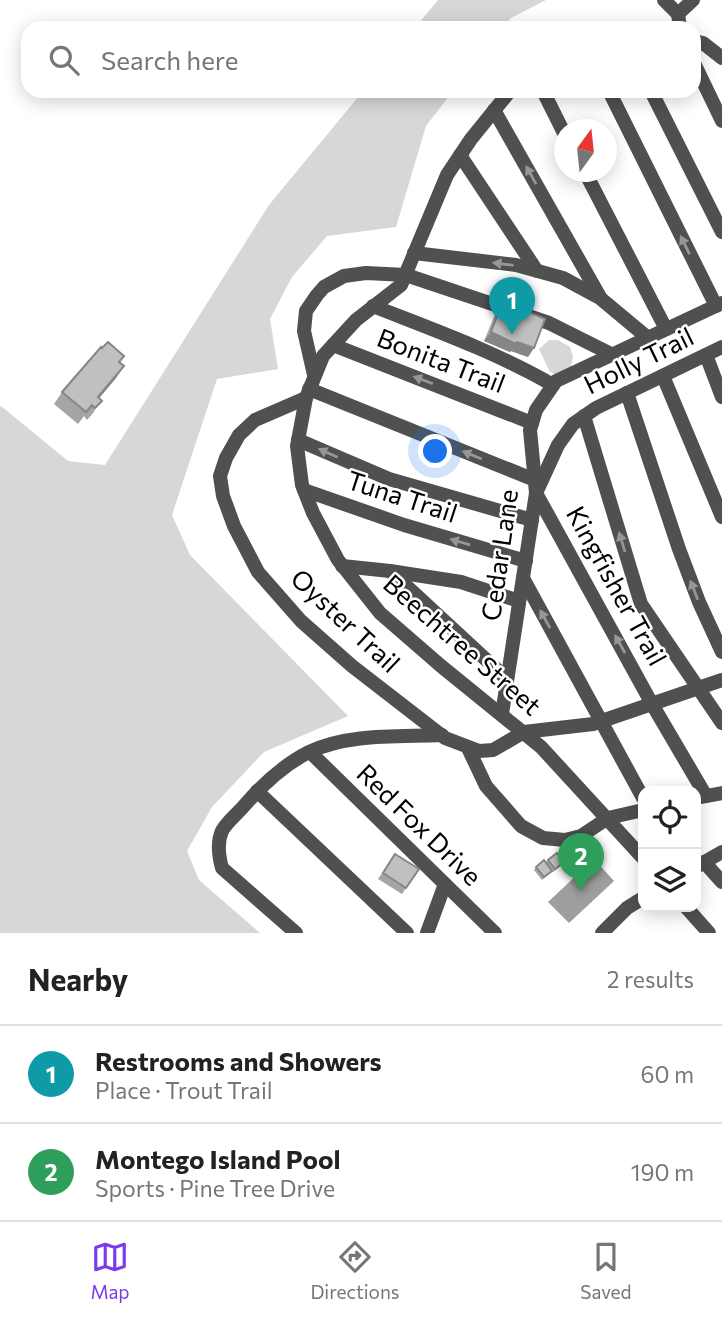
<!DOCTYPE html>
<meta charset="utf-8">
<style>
:root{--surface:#fff;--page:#f6f6f6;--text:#222;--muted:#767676;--line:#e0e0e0;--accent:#7c3aed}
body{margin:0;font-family:Commissioner,sans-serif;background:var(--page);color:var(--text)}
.controls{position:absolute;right:21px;bottom:21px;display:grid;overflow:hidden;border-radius:14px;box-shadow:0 4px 18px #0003}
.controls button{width:63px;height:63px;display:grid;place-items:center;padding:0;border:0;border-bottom:2px solid var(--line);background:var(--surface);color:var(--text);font:35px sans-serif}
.compass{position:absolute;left:554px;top:119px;width:63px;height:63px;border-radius:50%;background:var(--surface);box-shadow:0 4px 18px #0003;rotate:15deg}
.you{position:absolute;left:436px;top:452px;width:24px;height:24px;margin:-18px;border:5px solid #fff;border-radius:50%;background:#1a73e8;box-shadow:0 0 0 10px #1a73e833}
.badge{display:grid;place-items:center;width:46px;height:46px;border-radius:50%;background:var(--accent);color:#fff;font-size:23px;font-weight:700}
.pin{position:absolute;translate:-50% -58px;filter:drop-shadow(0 2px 4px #0008)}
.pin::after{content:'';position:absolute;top:37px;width:24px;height:21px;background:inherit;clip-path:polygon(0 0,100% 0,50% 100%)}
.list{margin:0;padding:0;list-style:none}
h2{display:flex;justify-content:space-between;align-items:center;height:91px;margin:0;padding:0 28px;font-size:30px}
h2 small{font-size:23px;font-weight:400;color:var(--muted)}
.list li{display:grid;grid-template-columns:46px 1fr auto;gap:21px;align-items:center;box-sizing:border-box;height:98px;padding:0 28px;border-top:2px solid var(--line)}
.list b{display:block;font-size:26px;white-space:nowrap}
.list p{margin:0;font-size:23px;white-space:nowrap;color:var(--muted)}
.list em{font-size:23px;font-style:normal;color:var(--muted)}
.icon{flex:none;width:38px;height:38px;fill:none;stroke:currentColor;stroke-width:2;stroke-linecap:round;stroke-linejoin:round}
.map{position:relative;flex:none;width:722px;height:933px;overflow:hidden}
.search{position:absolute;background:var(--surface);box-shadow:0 4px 18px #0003;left:21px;right:21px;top:21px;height:77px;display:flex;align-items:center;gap:18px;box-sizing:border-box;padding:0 24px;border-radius:21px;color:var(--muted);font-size:26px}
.sheet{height:287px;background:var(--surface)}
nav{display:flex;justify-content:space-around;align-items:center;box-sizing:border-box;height:98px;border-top:2px solid var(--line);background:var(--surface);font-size:19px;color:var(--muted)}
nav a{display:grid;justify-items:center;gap:4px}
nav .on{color:var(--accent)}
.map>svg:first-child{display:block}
.green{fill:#d7d7d7}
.water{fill:#9e9e9e}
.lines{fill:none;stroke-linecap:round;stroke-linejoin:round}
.minor{stroke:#505050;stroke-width:14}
.wall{fill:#a5a5a5}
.shaded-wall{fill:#868686}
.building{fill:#c0c0c0;stroke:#868686;stroke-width:2}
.oneway{fill:#969696}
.labels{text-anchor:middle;stroke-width:5;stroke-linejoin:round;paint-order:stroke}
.street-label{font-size:26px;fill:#000;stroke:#fff}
</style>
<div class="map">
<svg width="722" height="933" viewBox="0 0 722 933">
<rect width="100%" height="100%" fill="#fff"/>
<g class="green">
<polygon points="438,0 546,0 511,18 503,28 415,28"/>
<polygon points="363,91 453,91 426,126 396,227 327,236 292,277 270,319 278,369 217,379 172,515 190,555 348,716 264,752 212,807 187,851 199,880 260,933 0,933 0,407 1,406 68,461 105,465 269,205"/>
<polygon points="549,340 558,340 570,347 573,357 571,367 555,374 550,372 539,349"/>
</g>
<polygon class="water" points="594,859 614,881 569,923 548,902"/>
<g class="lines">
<g class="minor">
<polyline points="664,0 678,14 680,28"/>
<polyline points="678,14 693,0"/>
<polyline points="694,41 703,43 722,58"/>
<polyline points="694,63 722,121"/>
<polyline points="510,91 471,139 447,175 401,285 356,320 323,356 306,398 297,446 302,485 313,513 338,560 380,613 441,666 541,747 643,858"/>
<polyline points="543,91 564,133"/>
<polyline points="609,91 716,306"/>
<polyline points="651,91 722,232"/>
<polyline points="494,110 600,297"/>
<polyline points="460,155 537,271"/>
<polyline points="585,172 666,329"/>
<polyline points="414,253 516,265 563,278 600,298 648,338"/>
<path d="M 373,306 C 434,330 496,352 553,385"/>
<polyline points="333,345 532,423"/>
<polyline points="706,355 722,397"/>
<polyline points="314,375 304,331 306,311 317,295 324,287 344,276 366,273 406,275 549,323 613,355"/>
<polyline points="663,376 722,517"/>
<polyline points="309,389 535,480"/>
<polyline points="627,393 679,549 699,602 722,652"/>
<polyline points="306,398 255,420 239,435 226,458 220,476 223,496 234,526 258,572 301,621 352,666 445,738 479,751 493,750 524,732 593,724 722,680"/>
<polyline points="584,416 641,604 722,723"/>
<polyline points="298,440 389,479 532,520"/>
<polyline points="304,490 404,525 526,561"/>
<polyline points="342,566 390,571 461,582 519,601"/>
<polyline points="390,571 507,679"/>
<polyline points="523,578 643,798"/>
<polyline points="502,714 536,493 530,430 536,410 556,381 722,303"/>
<polyline points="468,748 486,786 521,826 543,838 565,840 581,836 608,818 643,810"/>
<polyline points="310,752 495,933"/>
<polyline points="257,791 407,933"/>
<polyline points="706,796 652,704 536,493 558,445 573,424 596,408 722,347"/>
<polyline points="696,798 722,793"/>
<polyline points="704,862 722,882"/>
<polyline points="696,867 722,852"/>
<polyline points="686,907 709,933"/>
<path d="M 296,933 L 222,868 C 219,857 217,842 222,831 C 226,823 237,814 243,807 C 262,785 283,765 309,752 C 349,733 399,737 442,735"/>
<polyline points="427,933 445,884"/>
<polyline points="602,933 627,908 643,898"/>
</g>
</g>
<g class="wall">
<polygon points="502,303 528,357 511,351 510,352 484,341 496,312"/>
<polygon points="102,348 124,356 120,362 116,378 99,398 94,412 87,420 84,416 78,424 54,404 62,392"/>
<polygon points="395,854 419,869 402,894 378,879"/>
<polygon points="548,860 564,862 562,865 553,872 552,871 542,880 534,870 536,867 546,862"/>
</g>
<g class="shaded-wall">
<polygon points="491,332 517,342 534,348 528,357 511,351 510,352 484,341"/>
<polygon points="124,366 116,378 90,409 98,397"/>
</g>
<g class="building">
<polygon points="502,303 529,312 545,319 534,348 517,342 516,344 491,332"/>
<polygon points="108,342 124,356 119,362 124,366 98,397 102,401 95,408 92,405 86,412 62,392 101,347 102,348"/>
<polygon points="557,853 564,862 555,869 548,860"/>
<polygon points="395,854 419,869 406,888 383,873"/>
<polygon points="544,860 552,871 544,877 536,867"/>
</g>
<defs><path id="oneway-solid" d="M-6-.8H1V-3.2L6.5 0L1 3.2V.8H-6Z" transform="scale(1.75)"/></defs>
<g class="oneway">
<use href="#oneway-solid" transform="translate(531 175) rotate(-119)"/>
<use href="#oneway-solid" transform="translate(685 245) rotate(-116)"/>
<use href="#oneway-solid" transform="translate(503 264) rotate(-173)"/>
<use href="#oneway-solid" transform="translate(423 380) rotate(-159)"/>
<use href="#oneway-solid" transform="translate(328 453) rotate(-156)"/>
<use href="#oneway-solid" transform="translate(472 455) rotate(-158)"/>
<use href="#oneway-solid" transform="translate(460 542) rotate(-164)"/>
<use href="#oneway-solid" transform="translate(622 542) rotate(-107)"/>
<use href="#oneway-solid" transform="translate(694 590) rotate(-111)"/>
<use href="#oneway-solid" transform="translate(545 619) rotate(-119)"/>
<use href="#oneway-solid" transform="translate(620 644) rotate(-119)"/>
</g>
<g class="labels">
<g class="street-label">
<text transform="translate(441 361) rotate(21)" y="9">Bonita Trail</text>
<text transform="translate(639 361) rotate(-26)" y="9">Holly Trail</text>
<text transform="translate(402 497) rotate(18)" y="9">Tuna Trail</text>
<text transform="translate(500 555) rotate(-82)" y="9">Cedar Lane</text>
<text transform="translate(616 586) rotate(61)" y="9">Kingfisher Trail</text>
<text transform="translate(345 621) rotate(43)" y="9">Oyster Trail</text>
<text transform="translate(462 645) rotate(41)" y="9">Beechtree Street</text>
<text transform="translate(419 825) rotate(44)" y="9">Red Fox Drive</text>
</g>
</g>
</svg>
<div class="controls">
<button><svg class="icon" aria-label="locate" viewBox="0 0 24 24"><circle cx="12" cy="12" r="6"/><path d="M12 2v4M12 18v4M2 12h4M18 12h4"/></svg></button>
<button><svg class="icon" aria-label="layers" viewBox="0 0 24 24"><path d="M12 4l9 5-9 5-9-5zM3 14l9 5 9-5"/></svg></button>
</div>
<svg class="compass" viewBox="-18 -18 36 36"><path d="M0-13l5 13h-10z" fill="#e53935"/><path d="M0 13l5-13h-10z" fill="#767676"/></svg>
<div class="you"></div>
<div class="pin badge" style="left:512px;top:335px;background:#0f9aa8">1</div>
<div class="pin badge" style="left:581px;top:891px;background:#2e9e5b">2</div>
<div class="search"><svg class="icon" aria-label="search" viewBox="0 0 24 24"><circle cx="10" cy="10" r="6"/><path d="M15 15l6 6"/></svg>Search here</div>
</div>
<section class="sheet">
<h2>Nearby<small>2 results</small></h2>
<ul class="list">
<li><span class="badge" style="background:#0f9aa8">1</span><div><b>Restrooms and Showers</b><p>Place · Trout Trail</p></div><em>60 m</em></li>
<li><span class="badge" style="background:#2e9e5b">2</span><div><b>Montego Island Pool</b><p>Sports · Pine Tree Drive</p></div><em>190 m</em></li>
</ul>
</section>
<nav>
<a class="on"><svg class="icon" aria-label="map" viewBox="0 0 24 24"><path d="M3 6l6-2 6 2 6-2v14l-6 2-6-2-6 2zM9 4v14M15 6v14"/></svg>Map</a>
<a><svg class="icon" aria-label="directions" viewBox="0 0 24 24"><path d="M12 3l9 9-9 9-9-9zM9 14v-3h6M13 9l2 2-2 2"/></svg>Directions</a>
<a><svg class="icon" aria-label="saved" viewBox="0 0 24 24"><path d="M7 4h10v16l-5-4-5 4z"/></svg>Saved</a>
</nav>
